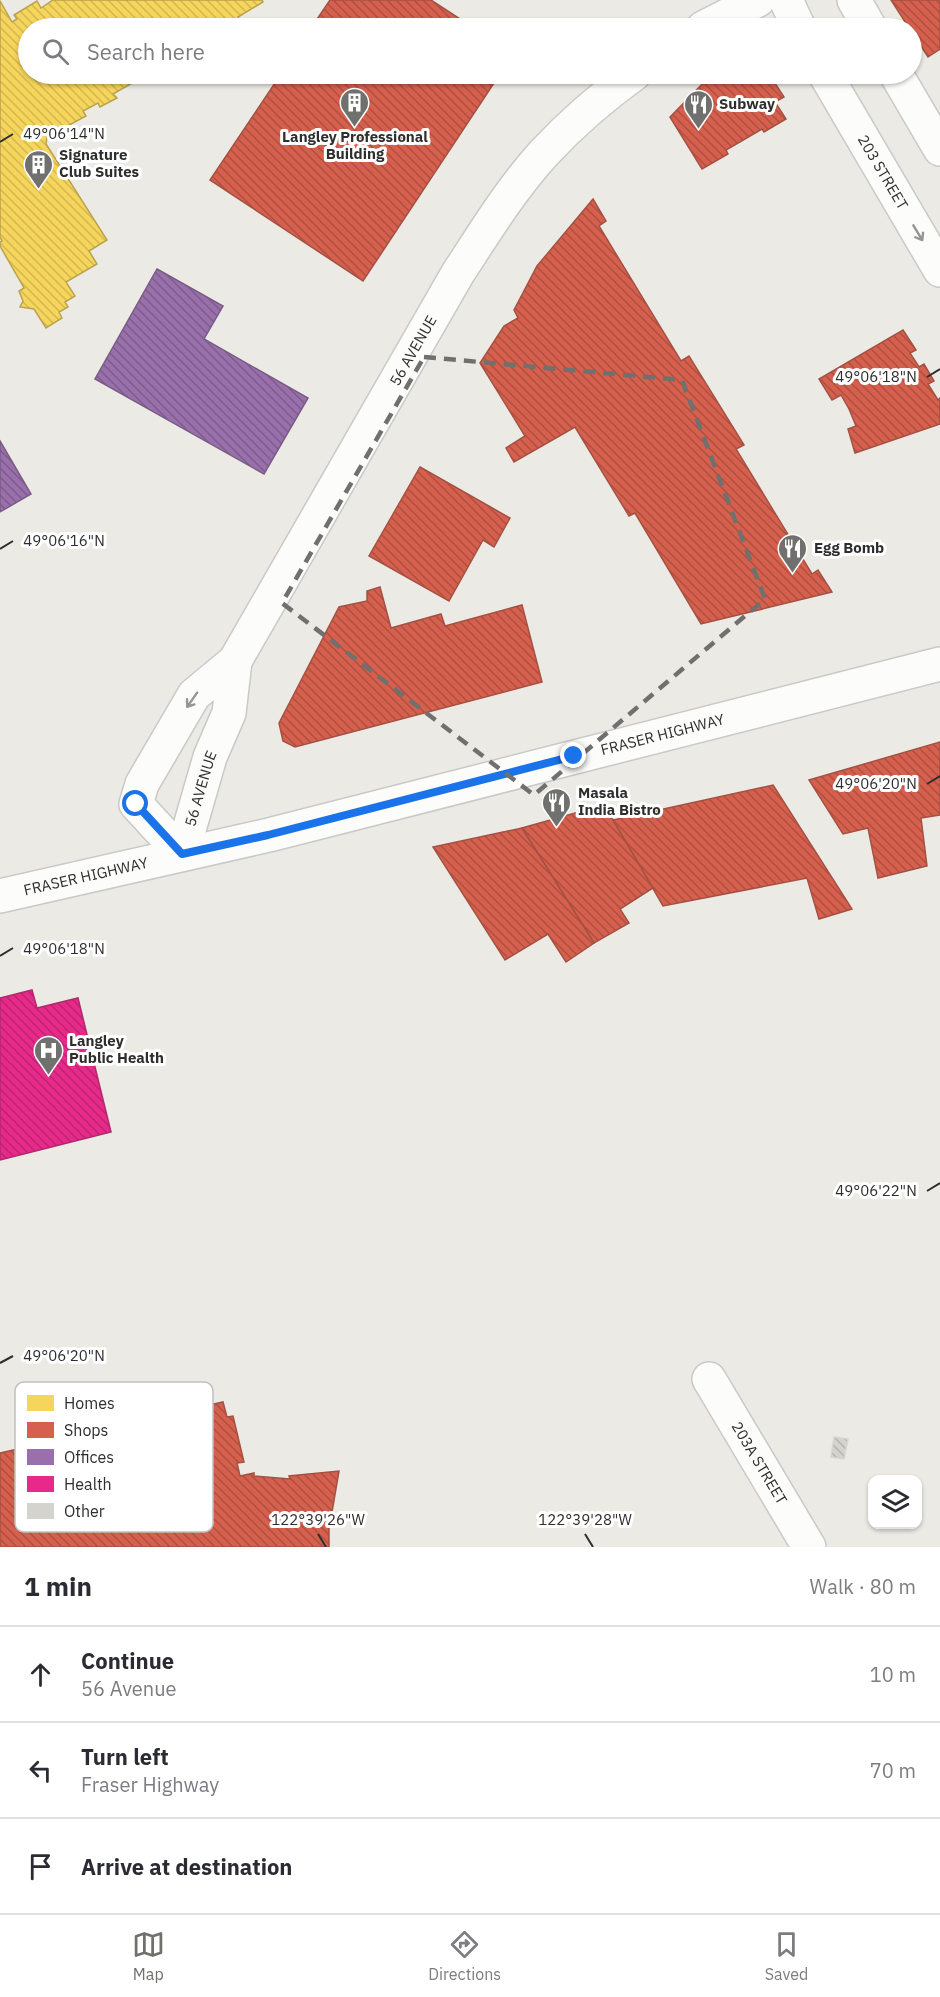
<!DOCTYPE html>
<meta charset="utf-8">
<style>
:root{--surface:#fff;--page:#f7f7f7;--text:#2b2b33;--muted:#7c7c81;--line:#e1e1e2;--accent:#70706e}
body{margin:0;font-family:"IBM Plex Sans",sans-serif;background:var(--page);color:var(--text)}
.controls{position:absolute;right:18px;bottom:18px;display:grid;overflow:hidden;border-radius:12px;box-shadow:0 2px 4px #0004}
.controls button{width:54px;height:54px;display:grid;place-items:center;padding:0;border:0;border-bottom:2px solid var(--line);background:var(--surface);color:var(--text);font:30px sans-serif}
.stop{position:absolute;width:18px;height:18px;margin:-14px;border:4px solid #1a73e8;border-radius:50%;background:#fff}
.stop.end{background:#1a73e8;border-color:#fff;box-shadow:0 2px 6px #0008}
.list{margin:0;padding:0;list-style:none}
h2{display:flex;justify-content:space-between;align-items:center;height:78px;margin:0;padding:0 24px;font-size:26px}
h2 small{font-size:20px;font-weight:400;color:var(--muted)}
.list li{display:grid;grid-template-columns:39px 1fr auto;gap:18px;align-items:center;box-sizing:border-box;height:96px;padding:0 24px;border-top:2px solid var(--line)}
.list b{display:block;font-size:22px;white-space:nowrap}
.list p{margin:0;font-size:20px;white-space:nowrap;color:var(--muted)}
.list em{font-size:20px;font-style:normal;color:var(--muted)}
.icon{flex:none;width:33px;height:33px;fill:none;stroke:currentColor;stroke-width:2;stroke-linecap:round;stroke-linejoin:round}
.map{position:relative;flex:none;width:940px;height:1547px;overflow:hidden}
.search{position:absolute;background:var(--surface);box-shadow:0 2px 4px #0004;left:18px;right:18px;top:18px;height:66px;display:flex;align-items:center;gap:15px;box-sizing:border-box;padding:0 21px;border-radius:33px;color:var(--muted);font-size:22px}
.sheet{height:366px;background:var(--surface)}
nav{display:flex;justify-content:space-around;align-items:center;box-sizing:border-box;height:84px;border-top:2px solid var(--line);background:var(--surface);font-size:16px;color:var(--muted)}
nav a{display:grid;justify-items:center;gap:3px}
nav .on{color:var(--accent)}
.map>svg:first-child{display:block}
.homes{fill:url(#homes-back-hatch);stroke:#baa34e;stroke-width:1.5}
.shops{fill:url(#shops-back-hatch);stroke:#a45144;stroke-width:1.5}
.offices{fill:url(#offices-back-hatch);stroke:#795c86;stroke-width:1.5}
.health{fill:url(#health-back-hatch);stroke:#b02a6e;stroke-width:1.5}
.building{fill:url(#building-back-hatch);stroke:#d7d6d0;stroke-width:1.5}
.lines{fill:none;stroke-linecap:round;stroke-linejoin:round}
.street-casing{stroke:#cac9c9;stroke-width:36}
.secondary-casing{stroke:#cac9c9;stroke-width:36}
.street{stroke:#fcfcfb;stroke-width:33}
.secondary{stroke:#fcfcfb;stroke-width:33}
.oneway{stroke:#959594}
.route{stroke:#1a73e8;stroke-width:8}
.marked{fill:none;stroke:#70706e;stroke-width:4.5;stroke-dasharray:12 8;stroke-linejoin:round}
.ticks{fill:none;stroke:#2e2e2e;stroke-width:2}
.labels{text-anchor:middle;stroke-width:6;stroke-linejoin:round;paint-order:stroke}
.poi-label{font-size:15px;font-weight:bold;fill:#2e2e2e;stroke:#fff;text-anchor:start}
.street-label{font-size:15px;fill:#2e2e2e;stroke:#fff}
.key{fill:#fff;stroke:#c0c0c0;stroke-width:1.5}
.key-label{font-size:16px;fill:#2e2e2e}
.ticks-label{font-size:15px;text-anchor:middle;fill:#2e2e2e;stroke:#fff;stroke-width:6;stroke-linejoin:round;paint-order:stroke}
</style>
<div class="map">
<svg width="940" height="1547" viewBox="0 0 940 1547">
<defs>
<pattern id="homes-back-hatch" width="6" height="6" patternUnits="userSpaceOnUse" patternTransform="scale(1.5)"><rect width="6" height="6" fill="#f6d55c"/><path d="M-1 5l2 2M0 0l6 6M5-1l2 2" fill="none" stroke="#d3b750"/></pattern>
<pattern id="shops-back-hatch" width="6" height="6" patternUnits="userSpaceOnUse" patternTransform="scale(1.5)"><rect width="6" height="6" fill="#d6604d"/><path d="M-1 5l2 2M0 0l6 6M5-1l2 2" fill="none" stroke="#ae5040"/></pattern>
<pattern id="offices-back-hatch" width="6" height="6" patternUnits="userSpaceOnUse" patternTransform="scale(1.5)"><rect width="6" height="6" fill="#9970ab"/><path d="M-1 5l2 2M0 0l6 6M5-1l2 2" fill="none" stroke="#7d5c8c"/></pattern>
<pattern id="health-back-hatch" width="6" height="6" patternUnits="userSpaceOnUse" patternTransform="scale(1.5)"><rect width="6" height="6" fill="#e7298a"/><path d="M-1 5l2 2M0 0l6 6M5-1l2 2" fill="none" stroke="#bc2471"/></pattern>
<pattern id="building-back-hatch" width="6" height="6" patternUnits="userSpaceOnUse" patternTransform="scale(1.5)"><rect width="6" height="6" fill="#d5d3ce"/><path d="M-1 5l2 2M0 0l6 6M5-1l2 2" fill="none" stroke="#b7b5b1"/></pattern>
</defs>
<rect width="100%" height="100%" fill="#eceae4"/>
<polygon class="homes" points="53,0 262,0 263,2 238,17 241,21 229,28 28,28 28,74 148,74 113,94 117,98 100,107 98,103 83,111 86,116 47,137 46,144 107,240 89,251 97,264 66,282 75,296 65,302 68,307 59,312 62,318 46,328 34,309 20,307 23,301 19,291 24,288 0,246 0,242 2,241 0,237 0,1 12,22 17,19 14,15 37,1 41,8"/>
<g class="shops">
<polygon points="330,0 431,0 474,28 311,28"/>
<polygon points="891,0 940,0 940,49 928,57 912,32 912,28 909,28"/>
<polygon points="281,74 500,74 363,281 210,180"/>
<polygon points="715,74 769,74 784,97 775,102 786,119 764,132 762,129 726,150 728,154 702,169 670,117 707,79"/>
<polygon points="593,199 606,221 599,226 681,361 689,356 744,445 736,449 812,574 818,570 832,592 701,624 635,513 629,516 575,427 514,462 506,448 525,436 480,363 504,326 518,318 514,310 537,266"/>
<polygon points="903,330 916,350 910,353 919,367 924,364 934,381 928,384 938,400 940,398 940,424 855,453 848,429 856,426 849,409 841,395 832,400 819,379"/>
<polygon points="420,467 510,518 494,547 483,540 449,601 369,556"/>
<polygon points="380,587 391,628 441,614 445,626 522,605 542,682 295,747 283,741 279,723 339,607 367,601 367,591"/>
<polygon points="940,742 940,815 921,818 927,866 878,878 868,828 843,834 809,780"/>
<polygon points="773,785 852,909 819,919 807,878 663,906 613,820"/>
<polygon points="604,805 653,888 620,909 629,923 594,943 522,828"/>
<polygon points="522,828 594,943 566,962 548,934 505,960 433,847"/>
<polygon points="223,1402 227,1417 233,1416 244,1462 237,1463 240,1476 254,1473 254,1476 290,1479 289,1476 339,1471 331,1518 329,1518 329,1547 0,1547 0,1453"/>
</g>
<g class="offices">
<polygon points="157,269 223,306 204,339 308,398 264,474 95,379"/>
<polygon points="0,441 31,494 0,512"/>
</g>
<polygon class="health" points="32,990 37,1008 78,998 111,1132 0,1160 0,998"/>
<polygon class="building" points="834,1437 848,1439 844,1459 831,1457"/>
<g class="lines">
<defs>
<g id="street">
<path id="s1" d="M 709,1379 L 809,1547"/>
</g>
<g id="secondary">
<polyline points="786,0 799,28"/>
<polyline points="854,0 870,28"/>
<polyline points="703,28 758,0"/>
<path id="s2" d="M 825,74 L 940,270"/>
<polyline points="896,74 940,149"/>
<path id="s3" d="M 182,854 L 136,804 L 142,784 L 194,695 L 235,661 L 458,273 C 485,232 511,189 544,153 C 571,124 602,97 634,74"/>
<path id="s4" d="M 182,854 L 210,757 L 229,713 L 235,661"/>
<path id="s5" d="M 0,896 L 269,835 L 940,664"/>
</g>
</defs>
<use href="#street" class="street-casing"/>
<use href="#secondary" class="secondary-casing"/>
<use href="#street" class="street"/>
<use href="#secondary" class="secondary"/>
</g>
<defs><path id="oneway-shaft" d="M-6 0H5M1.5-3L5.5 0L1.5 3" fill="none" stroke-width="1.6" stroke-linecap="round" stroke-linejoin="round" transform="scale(1.5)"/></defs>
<g class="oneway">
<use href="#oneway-shaft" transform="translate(918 233) rotate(59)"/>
<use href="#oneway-shaft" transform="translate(192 700) rotate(125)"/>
</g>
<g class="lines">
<polyline class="route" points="136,804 182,854 268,835 574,756"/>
</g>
<path class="marked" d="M 424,357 L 682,380 L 765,599 L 534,795 L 282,603 Z"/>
<path class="ticks" d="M 0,142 L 13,134M 927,377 L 940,369M 0,549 L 13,541M 927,784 L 940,776M 0,956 L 13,948M 927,1191 L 940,1183M 0,1363 L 13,1356M 318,1534 L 326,1547M 585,1534 L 593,1547"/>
<defs>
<symbol id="building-pin" viewBox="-11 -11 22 30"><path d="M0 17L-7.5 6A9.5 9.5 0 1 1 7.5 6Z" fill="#70706e" stroke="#fff"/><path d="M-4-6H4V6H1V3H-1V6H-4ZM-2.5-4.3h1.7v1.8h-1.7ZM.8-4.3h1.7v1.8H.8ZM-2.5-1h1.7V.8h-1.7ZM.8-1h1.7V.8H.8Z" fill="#fff"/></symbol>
<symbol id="restaurant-pin" viewBox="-11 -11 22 30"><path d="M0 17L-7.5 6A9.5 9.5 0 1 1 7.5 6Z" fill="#70706e" stroke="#fff"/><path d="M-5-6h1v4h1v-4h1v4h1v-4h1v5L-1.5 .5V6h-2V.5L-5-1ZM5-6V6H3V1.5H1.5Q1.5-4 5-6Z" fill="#fff"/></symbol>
<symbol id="hospital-pin" viewBox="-11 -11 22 30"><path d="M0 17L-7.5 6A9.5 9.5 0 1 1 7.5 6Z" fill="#70706e" stroke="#fff"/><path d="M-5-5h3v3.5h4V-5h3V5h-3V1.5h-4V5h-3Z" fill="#fff"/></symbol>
</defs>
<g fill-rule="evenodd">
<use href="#building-pin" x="338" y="86" width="33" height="45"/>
<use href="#restaurant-pin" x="682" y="88" width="33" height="45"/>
<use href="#building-pin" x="22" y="148" width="33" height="45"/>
<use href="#restaurant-pin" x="776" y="532" width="33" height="45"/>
<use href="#restaurant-pin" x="540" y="786" width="33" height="45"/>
<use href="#hospital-pin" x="32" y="1034" width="33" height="45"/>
</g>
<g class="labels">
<g class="poi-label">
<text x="719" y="109">Subway</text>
<text x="355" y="142" text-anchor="middle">Langley Professional<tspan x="355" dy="17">Building</tspan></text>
<text x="59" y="160">Signature<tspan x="59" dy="17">Club Suites</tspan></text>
<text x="814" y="553">Egg Bomb</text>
<text x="578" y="798">Masala<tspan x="578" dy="17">India Bistro</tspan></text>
<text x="69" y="1046">Langley<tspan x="69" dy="17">Public Health</tspan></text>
</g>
<g class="street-label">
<text dy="5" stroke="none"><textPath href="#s2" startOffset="114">203 STREET</textPath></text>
<text dy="5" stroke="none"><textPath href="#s3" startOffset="603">56 AVENUE</textPath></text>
<text dy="5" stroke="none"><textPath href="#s5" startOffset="682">FRASER HIGHWAY</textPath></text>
<text dy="5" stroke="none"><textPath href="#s4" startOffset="68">56 AVENUE</textPath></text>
<text dy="5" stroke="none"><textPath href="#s5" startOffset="88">FRASER HIGHWAY</textPath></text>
<text dy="5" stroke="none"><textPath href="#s1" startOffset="98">203A STREET</textPath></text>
</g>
</g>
<rect x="15" y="1382" width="198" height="150" rx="9" class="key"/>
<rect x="27" y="1395" width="27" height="16" fill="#f6d55c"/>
<rect x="27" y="1422" width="27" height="16" fill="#d6604d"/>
<rect x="27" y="1449" width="27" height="16" fill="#9970ab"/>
<rect x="27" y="1476" width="27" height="16" fill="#e7298a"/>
<rect x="27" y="1503" width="27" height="16" fill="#d5d3ce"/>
<g class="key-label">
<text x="64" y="1409">Homes</text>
<text x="64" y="1436">Shops</text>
<text x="64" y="1463">Offices</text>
<text x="64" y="1490">Health</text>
<text x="64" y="1517">Other</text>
</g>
<g class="ticks-label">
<text x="64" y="139">49°06'14"N</text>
<text x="876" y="382">49°06'18"N</text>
<text x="64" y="546">49°06'16"N</text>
<text x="876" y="789">49°06'20"N</text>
<text x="64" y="954">49°06'18"N</text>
<text x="876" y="1196">49°06'22"N</text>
<text x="64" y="1361">49°06'20"N</text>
<text x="318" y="1525">122°39'26"W</text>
<text x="585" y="1525">122°39'28"W</text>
</g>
</svg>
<div class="controls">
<button><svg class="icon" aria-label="layers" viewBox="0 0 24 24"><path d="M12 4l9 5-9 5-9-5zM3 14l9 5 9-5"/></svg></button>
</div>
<div class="stop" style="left:136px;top:804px"></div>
<div class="stop end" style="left:574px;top:756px"></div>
<div class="search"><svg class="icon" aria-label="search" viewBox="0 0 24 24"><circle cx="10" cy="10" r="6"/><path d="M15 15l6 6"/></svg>Search here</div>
</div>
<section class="sheet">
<h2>1 min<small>Walk · 80 m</small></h2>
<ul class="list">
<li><svg class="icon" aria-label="ahead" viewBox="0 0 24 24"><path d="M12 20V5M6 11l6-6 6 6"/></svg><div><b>Continue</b><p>56 Avenue</p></div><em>10 m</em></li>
<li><svg class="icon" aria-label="left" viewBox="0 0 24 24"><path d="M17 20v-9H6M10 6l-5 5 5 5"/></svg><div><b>Turn left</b><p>Fraser Highway</p></div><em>70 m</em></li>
<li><svg class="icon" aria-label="arrive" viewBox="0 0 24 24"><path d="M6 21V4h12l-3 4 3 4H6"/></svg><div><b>Arrive at destination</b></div></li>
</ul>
</section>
<nav>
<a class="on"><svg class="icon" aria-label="map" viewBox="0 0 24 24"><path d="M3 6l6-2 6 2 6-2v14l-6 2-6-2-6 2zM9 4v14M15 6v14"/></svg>Map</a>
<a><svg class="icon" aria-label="directions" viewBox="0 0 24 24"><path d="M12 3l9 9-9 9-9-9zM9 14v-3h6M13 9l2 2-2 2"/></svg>Directions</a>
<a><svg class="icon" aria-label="saved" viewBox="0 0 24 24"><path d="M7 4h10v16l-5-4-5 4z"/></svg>Saved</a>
</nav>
